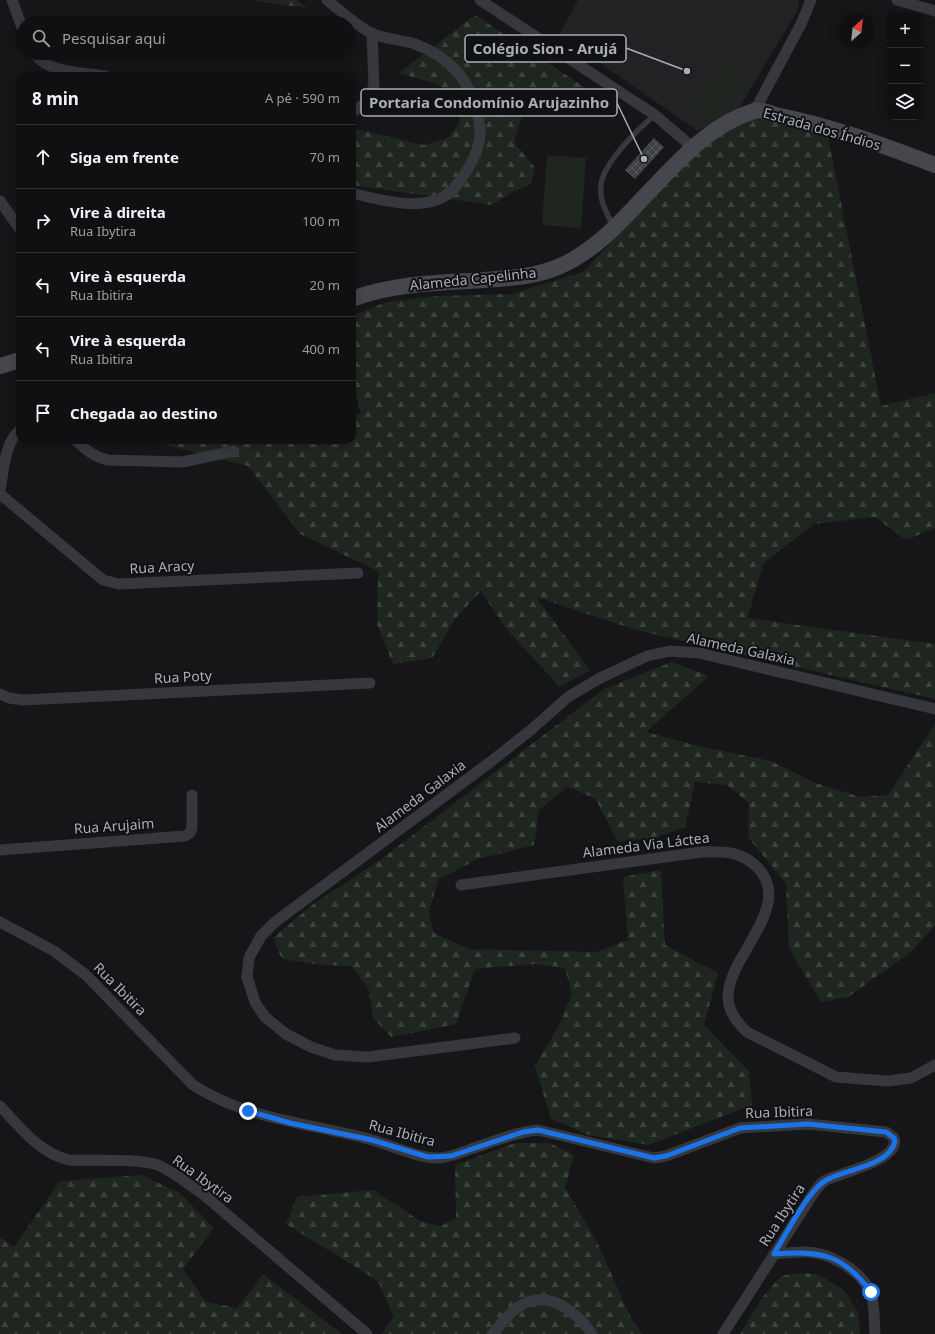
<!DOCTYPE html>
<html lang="pt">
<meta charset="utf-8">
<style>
:root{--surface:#101012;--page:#1e1e20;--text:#f1f3f6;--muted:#9c9d9f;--line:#303032}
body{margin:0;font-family:"Noto Sans",sans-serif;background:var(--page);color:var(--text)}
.controls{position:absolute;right:12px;top:12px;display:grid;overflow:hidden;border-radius:8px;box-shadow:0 2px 10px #0003}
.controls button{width:36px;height:36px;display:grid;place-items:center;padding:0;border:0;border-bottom:1px solid var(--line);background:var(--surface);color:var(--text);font:20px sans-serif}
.compass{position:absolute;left:839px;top:12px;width:36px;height:36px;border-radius:50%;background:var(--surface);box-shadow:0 2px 10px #0003;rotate:27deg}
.stop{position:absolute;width:12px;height:12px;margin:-9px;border:3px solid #1a73e8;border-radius:50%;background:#fff}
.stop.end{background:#1a73e8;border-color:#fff;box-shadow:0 1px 4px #0008}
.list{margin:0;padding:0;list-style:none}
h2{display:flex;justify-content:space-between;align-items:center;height:52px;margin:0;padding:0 16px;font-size:17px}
h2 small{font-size:13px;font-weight:400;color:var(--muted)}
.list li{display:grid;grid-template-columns:26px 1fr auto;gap:12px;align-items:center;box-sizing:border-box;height:64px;padding:0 16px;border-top:1px solid var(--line)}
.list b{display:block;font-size:15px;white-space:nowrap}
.list p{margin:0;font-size:13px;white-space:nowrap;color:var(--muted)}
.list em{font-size:13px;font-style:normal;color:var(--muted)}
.icon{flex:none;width:22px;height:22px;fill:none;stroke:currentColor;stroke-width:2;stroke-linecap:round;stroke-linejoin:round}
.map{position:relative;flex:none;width:935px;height:1334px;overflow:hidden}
.search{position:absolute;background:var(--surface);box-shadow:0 2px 10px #0003;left:16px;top:16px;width:340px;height:44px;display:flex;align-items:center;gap:10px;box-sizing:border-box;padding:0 14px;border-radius:22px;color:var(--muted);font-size:15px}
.panel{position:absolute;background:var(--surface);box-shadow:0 2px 10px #0003;left:16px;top:72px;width:340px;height:372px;border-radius:12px}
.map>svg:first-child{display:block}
.built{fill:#222225}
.forest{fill:url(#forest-firs)}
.park{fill:#1e261f}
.building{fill:url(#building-cross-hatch)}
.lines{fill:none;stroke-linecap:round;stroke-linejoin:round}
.lane{stroke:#37383d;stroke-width:5.5}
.street{stroke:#37383d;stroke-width:11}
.secondary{stroke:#45474d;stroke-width:16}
.route{stroke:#1a73e8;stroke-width:5}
.labels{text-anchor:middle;stroke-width:4;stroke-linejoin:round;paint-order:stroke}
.street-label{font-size:14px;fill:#a8adb8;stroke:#111113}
.leader{fill:none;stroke:#a8adb8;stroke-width:1.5}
.callout-dot{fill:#a8adb8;stroke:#111113;stroke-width:1.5}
.callout{fill:#111113;stroke:#a8adb8;stroke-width:1.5}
.callout-label{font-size:15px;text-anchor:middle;font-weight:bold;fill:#a8adb8}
</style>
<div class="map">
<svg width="935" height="1334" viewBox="0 0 935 1334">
<defs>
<pattern id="forest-firs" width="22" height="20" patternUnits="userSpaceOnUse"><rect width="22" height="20" fill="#1e261f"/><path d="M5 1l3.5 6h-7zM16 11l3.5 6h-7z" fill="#3c433d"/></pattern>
<pattern id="building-cross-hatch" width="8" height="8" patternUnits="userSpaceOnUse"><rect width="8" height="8" fill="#404145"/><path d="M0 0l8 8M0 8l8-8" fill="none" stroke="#595a5e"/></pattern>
</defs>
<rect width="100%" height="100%" fill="#161618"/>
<polygon class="built" points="578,0 798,0 799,2 797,11 740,107 698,131 559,35"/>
<g class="forest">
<polygon points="250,0 297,0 307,8"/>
<polygon points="475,15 601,98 585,107 566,93 522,116 514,142 535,168 531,184 511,193 492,205 352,185 352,128 424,145 448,138 459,123 459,100 437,84 399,73"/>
<polygon points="763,117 828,137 881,406 935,393 935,528 906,540 875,517 814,524 764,563 747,618 935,644 935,699 636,630 536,597 590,670 560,687 507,630 481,591 455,619 432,658 393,664 377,624 378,571 300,534 248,466 154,442 161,440 352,440 352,413 361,414 352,377 352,316 387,302 437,296 512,294 583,272 703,146 742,120"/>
<polygon points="672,662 709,676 646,732 703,747 771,761 816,783 860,797 888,795 935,724 935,925 911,952 848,997 821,1002 789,948 786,884 748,837 749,803 727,785 695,782 685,827 653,838 618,842 595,798 567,787 539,810 534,845 478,859 438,880 429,912 434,933 469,949 596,952 628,940 623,877 661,870 665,945 718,973 704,1025 749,1071 752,1105 648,1145 589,1135 551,1119 535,1066 558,1027 572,994 565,968 535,964 475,969 456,1024 391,1037 373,1018 369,990 351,966 321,965 282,959 273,938 312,905 380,860 604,689"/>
<polygon points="515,1143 550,1143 574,1155 565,1188 596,1240 632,1320 643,1334 381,1334 394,1317 378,1281 286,1224 297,1197 373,1190 422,1222 441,1226 456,1218 455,1165"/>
<polygon points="141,1175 180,1193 214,1228 183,1269 206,1302 237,1308 263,1274 342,1334 0,1334 0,1237 14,1247 60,1181"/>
<polygon points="800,1273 818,1274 845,1291 858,1312 860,1334 740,1334 762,1298 781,1276"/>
</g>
<g class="park">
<polygon points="725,63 747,83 712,122 690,101"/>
<polygon points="547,155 586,158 581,228 542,225"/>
</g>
<polygon class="building" points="654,138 664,147 635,179 625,170"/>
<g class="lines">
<path class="lane" d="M 613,226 C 607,213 599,201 601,185 C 603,163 638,129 655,115"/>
<g class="street">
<polyline points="12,0 23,30"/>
<path d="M 327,0 C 338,9 361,29 373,34 C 387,39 401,40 415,44 C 448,56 469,78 477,112 C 480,122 481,132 479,142 C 476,157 468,170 459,182 C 437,217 384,201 352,193"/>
<polyline points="480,0 655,115 692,147"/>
<polyline points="897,0 935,11"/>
<path d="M 34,53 C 49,74 81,72 105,76"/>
<polyline points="755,110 801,24 811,0"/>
<polyline points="352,112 368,102 374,85 372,33"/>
<polyline points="0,201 20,229"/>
<path d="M 75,440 C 85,449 94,457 108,460 L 182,462 L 234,451"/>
<path d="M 0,490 C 4,471 4,443 20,430"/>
<polyline points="0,494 103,580 119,584 358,573"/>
<polyline points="0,694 9,698 23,700 370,683"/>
<polyline points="0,850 185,836 190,833 192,828 192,795"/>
<path d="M 461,885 L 702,852 C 723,851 742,851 758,868 C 794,906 729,955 728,996 C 728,1011 736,1022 747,1032 L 836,1077 L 888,1081 L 911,1078 L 935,1065"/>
<path d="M 0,922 L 54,951 L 86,975 L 193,1085 C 247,1120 311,1123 372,1140 C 394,1146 416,1158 439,1158 C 450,1157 461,1153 471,1149 C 493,1142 515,1132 538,1130 L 654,1158 L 666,1156 L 740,1128 L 808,1124 L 886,1132 L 894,1138 C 901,1160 840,1173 826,1180 C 822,1182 818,1187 815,1191 L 723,1334"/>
<polyline points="515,1038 368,1057 335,1055 311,1047 286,1034 265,1017 255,1002 247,977 249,958 261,936 275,922 489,763 532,729 568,697 600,678 647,656 670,651 699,653 935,709"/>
<path d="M 0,1106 C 20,1127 39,1153 69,1160 C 91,1161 139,1158 158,1165 C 174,1172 189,1185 204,1195 L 367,1334"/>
<path d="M 774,1254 C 784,1253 795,1252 805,1252 C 829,1252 859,1269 870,1291 C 875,1300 874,1323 875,1334"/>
<path d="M 492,1334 C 500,1326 508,1314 518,1307 C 547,1288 575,1310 592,1334"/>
</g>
<g class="secondary">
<path d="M 352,299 C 394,283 439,283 484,280 C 510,278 534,277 558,267 C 592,253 619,224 644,197 C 676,164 708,125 754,111 C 759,109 770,113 776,115 C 831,126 883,145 935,165"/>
<polyline points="0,366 20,360"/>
</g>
</g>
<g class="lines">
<path class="route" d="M 248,1111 L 290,1123 L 372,1140 L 428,1157 L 451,1156 L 523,1132 L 538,1130 L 654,1158 L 666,1156 L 740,1128 L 808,1124 L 886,1132 L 894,1138 L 895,1141 C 890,1167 843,1169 825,1181 C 808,1191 785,1236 774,1254 C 820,1251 842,1253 871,1292"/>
</g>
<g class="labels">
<g class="street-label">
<text transform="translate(822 129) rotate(16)" y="5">Estrada dos Índios</text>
<text transform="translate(473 279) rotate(-6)" y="5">Alameda Capelinha</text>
<text transform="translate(162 567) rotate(-3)" y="5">Rua Aracy</text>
<text transform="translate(741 649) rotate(12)" y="5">Alameda Galaxia</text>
<text transform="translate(183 677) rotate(-3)" y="5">Rua Poty</text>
<text transform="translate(420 796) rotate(-37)" y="5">Alameda Galaxia</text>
<text transform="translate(114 826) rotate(-4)" y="5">Rua Arujaim</text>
<text transform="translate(646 845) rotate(-7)" y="5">Alameda Via Láctea</text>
<text transform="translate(120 989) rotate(45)" y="5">Rua Ibitira</text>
<text transform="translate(779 1112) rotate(-2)" y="5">Rua Ibitira</text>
<text transform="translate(402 1133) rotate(15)" y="5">Rua Ibitira</text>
<text transform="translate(203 1179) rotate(36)" y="5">Rua Ibytira</text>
<text transform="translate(782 1215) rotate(-57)" y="5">Rua Ibytira</text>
</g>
</g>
<path class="leader" d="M687 71L626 48M644 159L617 103"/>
<g class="callout-dot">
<circle cx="687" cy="71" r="4"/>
<circle cx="644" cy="159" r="4"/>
</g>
<g class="callout">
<rect x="465" y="35" width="161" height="27" rx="4"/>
<rect x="361" y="89" width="256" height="27" rx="4"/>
</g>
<g class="callout-label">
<text x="545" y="54">Colégio Sion - Arujá</text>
<text x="489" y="108">Portaria Condomínio Arujazinho</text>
</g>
</svg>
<div class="controls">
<button>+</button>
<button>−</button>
<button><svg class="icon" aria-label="layers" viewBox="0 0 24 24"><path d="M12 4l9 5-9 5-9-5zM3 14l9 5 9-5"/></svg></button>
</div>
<svg class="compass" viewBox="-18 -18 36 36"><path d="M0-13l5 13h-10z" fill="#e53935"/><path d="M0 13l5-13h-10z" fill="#9c9d9f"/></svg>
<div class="stop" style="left:871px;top:1292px"></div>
<div class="stop end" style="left:248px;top:1111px"></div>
<div class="search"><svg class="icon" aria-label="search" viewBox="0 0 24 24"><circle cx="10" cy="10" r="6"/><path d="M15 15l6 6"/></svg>Pesquisar aqui</div>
<section class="panel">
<h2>8 min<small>A pé · 590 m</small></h2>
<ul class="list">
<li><svg class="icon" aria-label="ahead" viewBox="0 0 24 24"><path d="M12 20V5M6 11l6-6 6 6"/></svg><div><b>Siga em frente</b></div><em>70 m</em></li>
<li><svg class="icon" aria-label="right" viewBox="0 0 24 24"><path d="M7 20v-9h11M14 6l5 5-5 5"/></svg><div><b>Vire à direita</b><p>Rua Ibytira</p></div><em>100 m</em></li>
<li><svg class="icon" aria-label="left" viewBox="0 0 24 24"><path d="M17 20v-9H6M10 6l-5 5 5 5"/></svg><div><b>Vire à esquerda</b><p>Rua Ibitira</p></div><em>20 m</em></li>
<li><svg class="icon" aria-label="left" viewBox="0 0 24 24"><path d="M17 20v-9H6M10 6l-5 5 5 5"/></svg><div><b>Vire à esquerda</b><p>Rua Ibitira</p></div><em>400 m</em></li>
<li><svg class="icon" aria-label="arrive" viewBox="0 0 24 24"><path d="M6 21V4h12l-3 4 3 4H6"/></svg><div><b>Chegada ao destino</b></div></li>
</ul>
</section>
</div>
